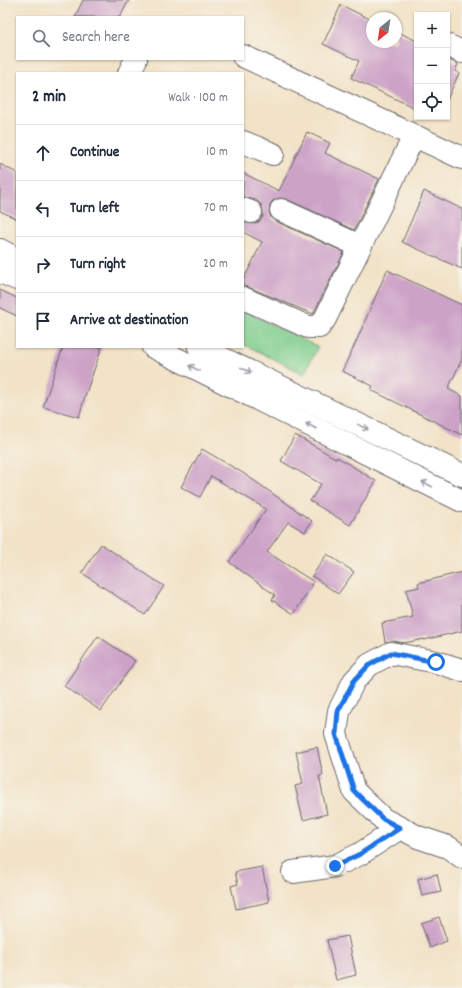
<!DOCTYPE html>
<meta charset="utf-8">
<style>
:root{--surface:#fff;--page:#f2f2f3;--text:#1f2937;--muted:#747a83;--line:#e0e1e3}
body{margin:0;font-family:Dekko,sans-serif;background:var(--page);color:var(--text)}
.controls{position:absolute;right:12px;top:12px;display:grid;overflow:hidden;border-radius:0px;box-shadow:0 1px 3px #0004}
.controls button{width:36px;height:36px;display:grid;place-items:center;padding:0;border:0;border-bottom:1px solid var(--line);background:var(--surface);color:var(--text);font:20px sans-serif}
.compass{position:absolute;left:366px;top:12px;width:36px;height:36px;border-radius:50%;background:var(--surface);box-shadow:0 1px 3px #0004;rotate:210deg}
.stop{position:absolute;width:12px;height:12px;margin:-9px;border:3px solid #1a73e8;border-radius:50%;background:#fff}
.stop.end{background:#1a73e8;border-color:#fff;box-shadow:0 1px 4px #0008}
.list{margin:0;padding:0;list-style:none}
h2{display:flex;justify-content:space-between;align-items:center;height:52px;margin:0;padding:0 16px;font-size:17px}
h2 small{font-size:13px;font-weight:400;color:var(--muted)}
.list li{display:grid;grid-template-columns:26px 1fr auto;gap:12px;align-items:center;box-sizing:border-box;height:56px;padding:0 16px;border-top:1px solid var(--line)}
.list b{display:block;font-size:15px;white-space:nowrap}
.list em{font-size:13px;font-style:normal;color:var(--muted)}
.icon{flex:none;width:22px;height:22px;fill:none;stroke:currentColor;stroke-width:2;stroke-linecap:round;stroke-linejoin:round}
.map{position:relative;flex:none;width:462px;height:988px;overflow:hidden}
.search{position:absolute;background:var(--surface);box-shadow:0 1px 3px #0004;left:16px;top:16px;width:228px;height:44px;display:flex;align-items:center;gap:10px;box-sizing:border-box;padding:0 14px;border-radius:0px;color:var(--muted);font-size:15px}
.panel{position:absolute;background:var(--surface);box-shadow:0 1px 3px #0004;left:16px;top:72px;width:228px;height:276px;border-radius:0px}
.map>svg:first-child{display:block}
.green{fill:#7fce8e;stroke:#507864}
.building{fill:#cca2c7}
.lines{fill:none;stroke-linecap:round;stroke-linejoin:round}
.minor-casing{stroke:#6b666c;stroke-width:24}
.minor{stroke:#fff;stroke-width:22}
.oneway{stroke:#9c9ca7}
.route{stroke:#1a73e8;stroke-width:5}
</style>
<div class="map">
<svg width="462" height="988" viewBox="0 0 462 988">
<rect width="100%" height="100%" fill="#f7f3e8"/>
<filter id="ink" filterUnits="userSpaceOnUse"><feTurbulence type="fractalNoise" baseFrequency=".025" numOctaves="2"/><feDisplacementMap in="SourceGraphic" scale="8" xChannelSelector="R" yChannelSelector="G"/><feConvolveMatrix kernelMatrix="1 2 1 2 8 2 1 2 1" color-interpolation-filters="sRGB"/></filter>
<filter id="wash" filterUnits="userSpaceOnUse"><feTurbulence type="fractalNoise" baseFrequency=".012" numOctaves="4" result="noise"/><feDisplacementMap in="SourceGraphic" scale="16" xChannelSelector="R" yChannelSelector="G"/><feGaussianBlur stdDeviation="0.9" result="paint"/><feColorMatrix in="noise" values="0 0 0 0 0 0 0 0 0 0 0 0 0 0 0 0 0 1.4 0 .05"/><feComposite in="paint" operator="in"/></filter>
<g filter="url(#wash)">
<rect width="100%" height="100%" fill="#f2e3c8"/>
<polygon class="green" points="243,310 318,347 304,374 243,344"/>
<g id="blocks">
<g class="building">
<polygon points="83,0 129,0 120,17 75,17"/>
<polygon points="341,5 372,20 372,42 396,42 396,31 417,41 417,109 351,78 359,61 323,44"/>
<polygon points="447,59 458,64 455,71 459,73 447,100"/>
<polygon points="307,132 330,143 325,153 379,179 354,230 286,199 280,198 274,200 270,204 269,212 271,218 275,221 344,252 313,314 248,287 243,286 243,281 262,242 243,232 243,222 253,224 259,222 263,217 263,210 261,204 256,200 243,197 243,173 279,191"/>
<polygon points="0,164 17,173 17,219 0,211"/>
<polygon points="424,191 462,209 462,269 402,242"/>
<polygon points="387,270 462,305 462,359 448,389 462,396 462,435 371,390 373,386 342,371 356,342"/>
<polygon points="0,290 17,298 17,316 0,308"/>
<polygon points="63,347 102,347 85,396 79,417 43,407"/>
<polygon points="295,435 337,459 337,457 376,481 350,525 310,501 321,484 281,461"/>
<polygon points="202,449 243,473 312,521 305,532 288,522 267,552 314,582 294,614 272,600 275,595 229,562 266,509 211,476 200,497 181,487"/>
<polygon points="101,544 164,586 145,615 82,573"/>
<polygon points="327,554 354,572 338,594 312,576"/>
<polygon points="462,572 462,631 424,640 424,639 404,643 393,641 385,642 382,623 413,617 406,590 419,587 418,583"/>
<polygon points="98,636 135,661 101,711 64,686"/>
<polygon points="317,747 323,775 319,776 327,814 303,820 295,786 303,784 296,752"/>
<polygon points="262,867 269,902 236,909 231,886 238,884 235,872"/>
<polygon points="437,874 441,892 422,896 418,879"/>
<polygon points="439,917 447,941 430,948 421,923"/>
<polygon points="348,936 356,975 336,980 327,940"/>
</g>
</g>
</g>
<g filter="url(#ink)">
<use href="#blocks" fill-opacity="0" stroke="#6b666c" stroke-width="1"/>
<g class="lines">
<defs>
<g id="minor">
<polyline points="447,45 462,52"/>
<polyline points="243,56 462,158"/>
<polyline points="129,73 136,59"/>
<polyline points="243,142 273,154"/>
<polyline points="243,209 251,212"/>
<polyline points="281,210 360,246"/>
<polyline points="0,250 17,259"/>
<polyline points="0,272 17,279"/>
<polyline points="243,298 308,327 319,327 325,319 414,136"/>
<polyline points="153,347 462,501"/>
<polyline points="199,347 462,475"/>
<polyline points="462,670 436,662 391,653 369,665 354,681 339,711 336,734 354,791 383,819 418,837 448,847 462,857"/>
<polyline points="293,872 335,866 360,854 400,828"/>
</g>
</defs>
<use href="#minor" class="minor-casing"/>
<use href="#minor" class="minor"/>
</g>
<defs><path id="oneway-shaft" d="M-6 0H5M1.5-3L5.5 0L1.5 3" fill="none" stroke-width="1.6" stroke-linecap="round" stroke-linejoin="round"/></defs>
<g class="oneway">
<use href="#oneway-shaft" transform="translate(194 368) rotate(-153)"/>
<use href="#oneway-shaft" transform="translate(246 370) rotate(26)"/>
<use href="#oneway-shaft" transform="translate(311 426) rotate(-153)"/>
<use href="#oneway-shaft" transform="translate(363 427) rotate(26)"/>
<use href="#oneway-shaft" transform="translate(427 484) rotate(-153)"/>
</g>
</g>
<g class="lines" filter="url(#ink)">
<polyline class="route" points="335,866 360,854 400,828 383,819 354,791 336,734 338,711 354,681 369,665 391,653 436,662"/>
</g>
</svg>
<div class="controls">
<button>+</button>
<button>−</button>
<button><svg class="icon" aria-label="locate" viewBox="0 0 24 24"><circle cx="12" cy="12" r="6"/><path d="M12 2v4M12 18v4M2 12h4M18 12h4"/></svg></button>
</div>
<svg class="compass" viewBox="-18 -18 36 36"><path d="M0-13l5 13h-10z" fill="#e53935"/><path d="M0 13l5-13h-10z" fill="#747a83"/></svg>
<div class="stop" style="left:436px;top:662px"></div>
<div class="stop end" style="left:335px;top:866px"></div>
<div class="search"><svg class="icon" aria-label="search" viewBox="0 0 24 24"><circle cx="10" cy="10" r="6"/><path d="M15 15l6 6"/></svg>Search here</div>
<section class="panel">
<h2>2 min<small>Walk · 100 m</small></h2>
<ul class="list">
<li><svg class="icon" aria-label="ahead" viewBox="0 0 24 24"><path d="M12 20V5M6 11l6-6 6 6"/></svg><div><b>Continue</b></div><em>10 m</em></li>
<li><svg class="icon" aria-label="left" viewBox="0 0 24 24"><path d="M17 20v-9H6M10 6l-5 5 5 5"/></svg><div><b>Turn left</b></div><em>70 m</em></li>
<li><svg class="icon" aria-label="right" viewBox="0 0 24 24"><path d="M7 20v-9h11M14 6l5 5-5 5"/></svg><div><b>Turn right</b></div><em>20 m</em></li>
<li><svg class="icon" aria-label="arrive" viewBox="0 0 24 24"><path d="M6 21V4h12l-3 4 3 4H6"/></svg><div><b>Arrive at destination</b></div></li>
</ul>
</section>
</div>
